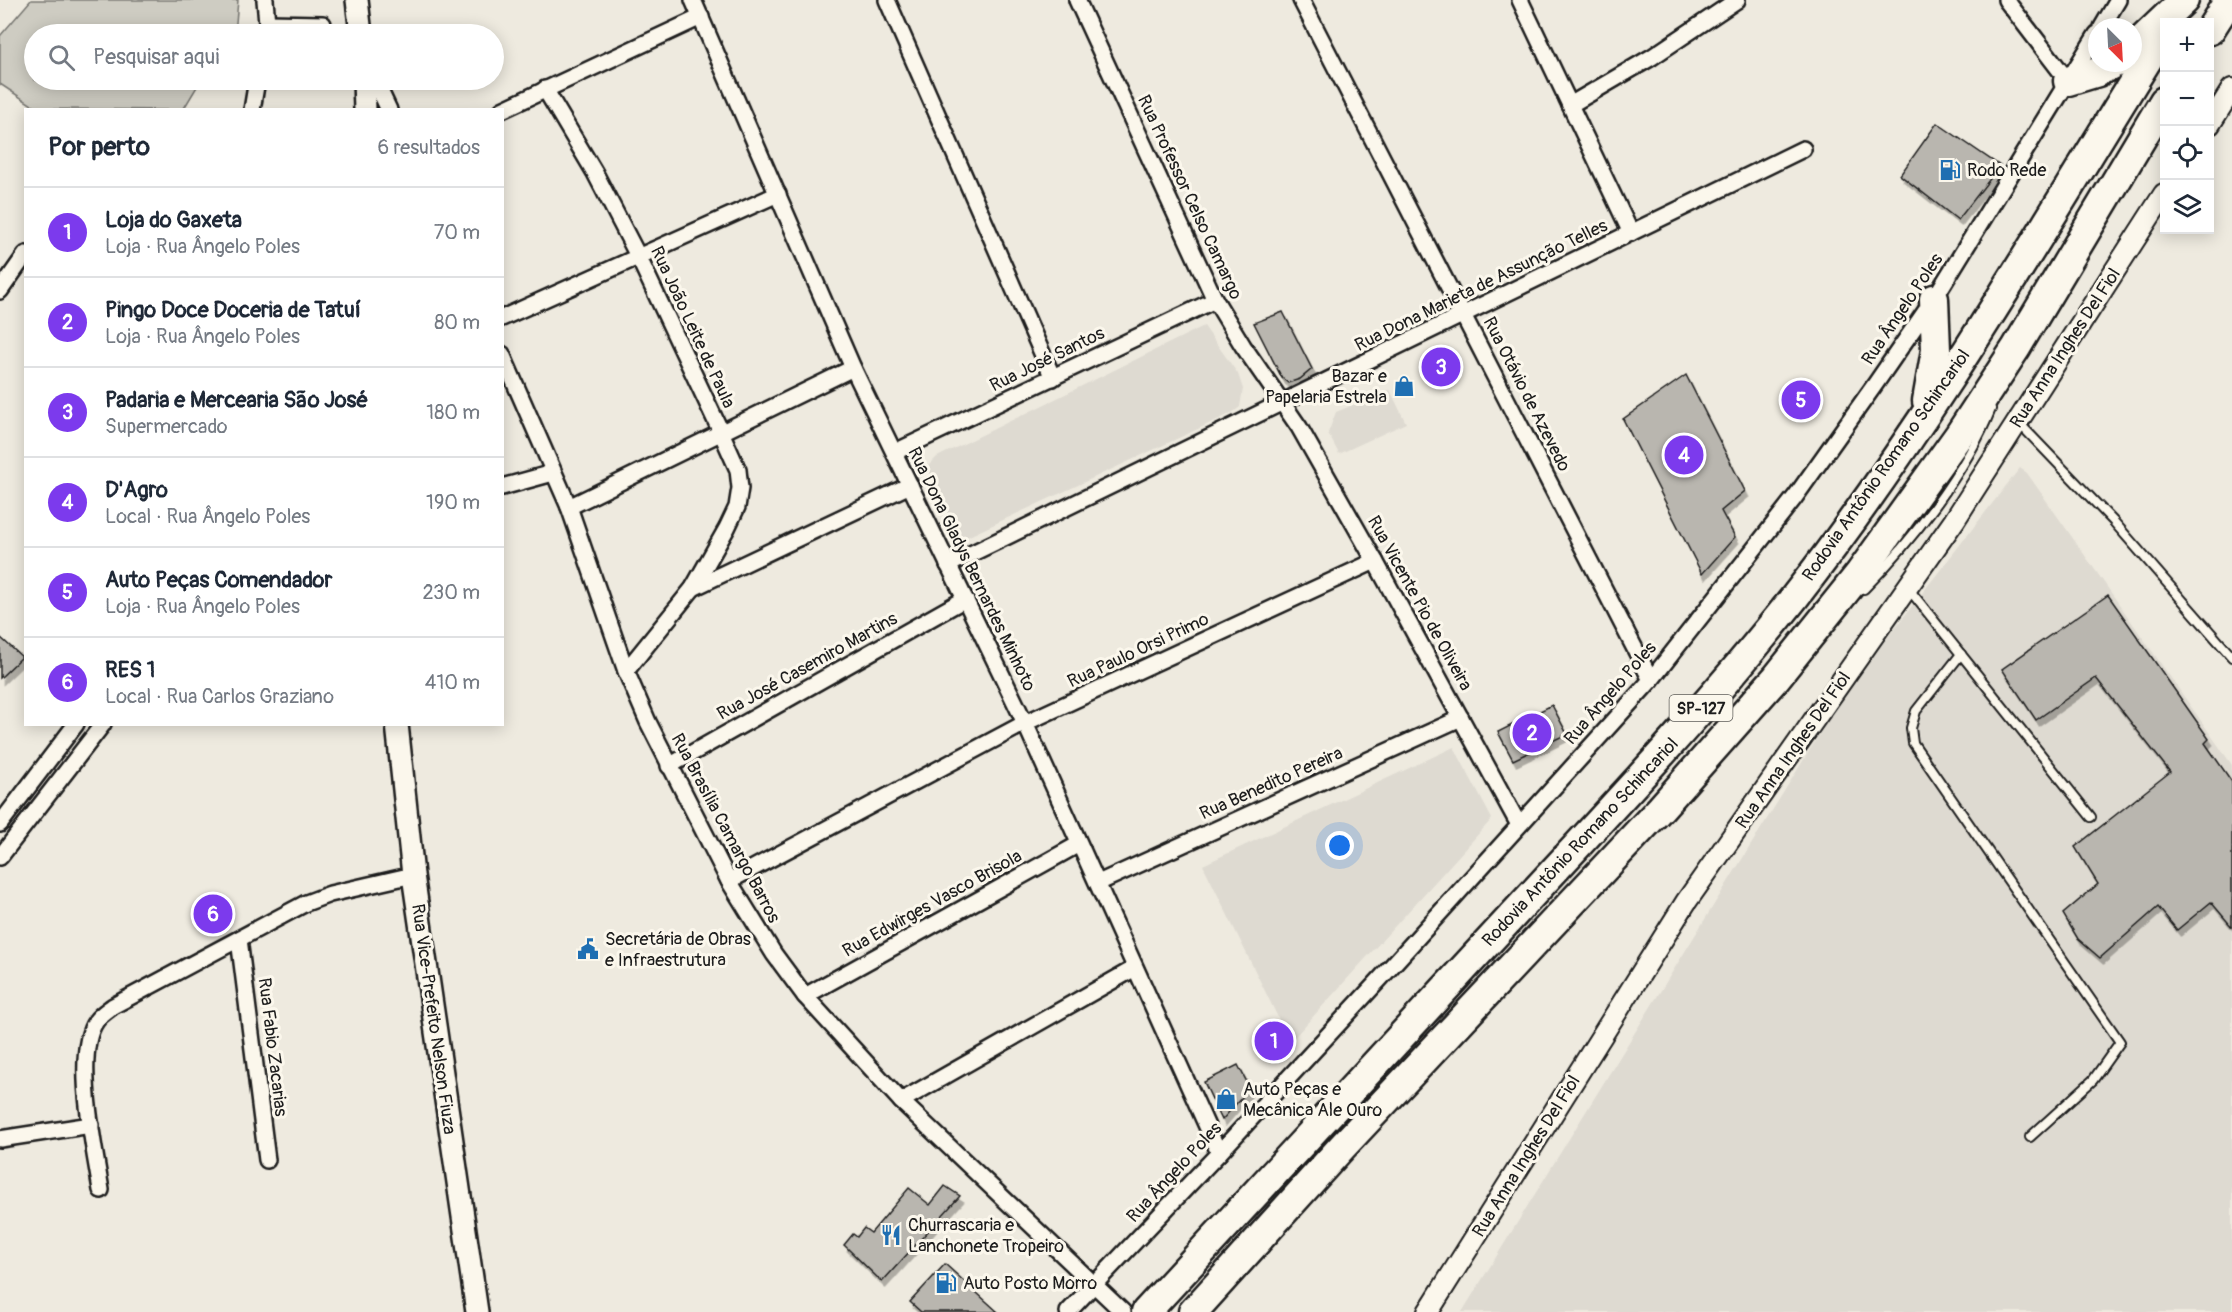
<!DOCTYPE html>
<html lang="pt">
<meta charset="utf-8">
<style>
:root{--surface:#fff;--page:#f2f2f3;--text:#1f2937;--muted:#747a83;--line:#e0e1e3;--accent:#7c3aed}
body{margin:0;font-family:Pangolin,sans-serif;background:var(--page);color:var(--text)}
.controls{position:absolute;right:18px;top:18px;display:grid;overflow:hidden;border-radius:0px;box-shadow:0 3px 15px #0003}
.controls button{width:54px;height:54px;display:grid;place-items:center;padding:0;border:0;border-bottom:2px solid var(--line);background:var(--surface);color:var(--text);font:30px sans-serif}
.compass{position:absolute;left:2088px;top:18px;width:54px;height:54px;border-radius:50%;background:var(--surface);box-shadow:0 3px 15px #0003;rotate:156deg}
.you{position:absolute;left:1340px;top:846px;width:21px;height:21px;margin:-15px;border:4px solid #fff;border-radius:50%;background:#1a73e8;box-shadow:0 0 0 9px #1a73e833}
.badge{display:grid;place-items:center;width:39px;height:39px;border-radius:50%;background:var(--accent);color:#fff;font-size:20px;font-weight:700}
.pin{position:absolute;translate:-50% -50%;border:3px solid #fff;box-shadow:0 2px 6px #0006}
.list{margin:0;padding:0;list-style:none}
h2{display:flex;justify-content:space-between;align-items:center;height:78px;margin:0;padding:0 24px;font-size:26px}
h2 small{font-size:20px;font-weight:400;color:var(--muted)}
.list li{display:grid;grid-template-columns:39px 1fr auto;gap:18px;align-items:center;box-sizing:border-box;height:90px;padding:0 24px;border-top:2px solid var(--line)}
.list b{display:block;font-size:22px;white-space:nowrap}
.list p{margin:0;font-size:20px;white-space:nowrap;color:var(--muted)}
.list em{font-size:20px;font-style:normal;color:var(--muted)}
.icon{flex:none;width:33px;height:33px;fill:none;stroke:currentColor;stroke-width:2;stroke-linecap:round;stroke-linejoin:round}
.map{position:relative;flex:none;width:2232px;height:1312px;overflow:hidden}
.search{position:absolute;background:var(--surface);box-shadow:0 3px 15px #0003;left:24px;top:24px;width:480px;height:66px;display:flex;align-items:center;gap:15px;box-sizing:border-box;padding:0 21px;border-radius:33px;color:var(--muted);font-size:22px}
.panel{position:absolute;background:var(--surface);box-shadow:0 3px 15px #0003;left:24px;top:108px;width:480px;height:618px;border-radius:0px}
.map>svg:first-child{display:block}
.built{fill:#dedad1}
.green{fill:#ceccc2;stroke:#75746f;stroke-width:1.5}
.building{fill:#b9b6af;stroke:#1c1c1c;stroke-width:1.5;filter:url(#shadow)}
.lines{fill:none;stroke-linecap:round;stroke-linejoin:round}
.service-casing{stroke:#1c1c1c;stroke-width:12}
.minor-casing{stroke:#1c1c1c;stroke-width:20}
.tertiary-casing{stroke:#1c1c1c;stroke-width:24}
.secondary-casing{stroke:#1c1c1c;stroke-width:26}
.motorway-casing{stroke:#1c1c1c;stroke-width:33}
.service{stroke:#fbf7ec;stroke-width:8}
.minor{stroke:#fbf7ec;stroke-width:15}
.tertiary{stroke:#fbf7ec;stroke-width:20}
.secondary{stroke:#fbf7ec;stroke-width:21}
.motorway{stroke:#fbf7ec;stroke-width:28}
.labels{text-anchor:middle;stroke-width:6;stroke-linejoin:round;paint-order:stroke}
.shield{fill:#fbf7ec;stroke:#5f5e5a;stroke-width:1.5}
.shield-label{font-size:16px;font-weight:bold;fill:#1c1c1c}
.poi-label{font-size:18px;fill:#1c1c1c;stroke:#fbf7ec;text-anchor:start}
.street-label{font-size:18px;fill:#1c1c1c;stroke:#fbf7ec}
</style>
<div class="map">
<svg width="2232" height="1312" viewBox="0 0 2232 1312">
<defs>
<filter id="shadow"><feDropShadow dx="3.5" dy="6" stdDeviation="0" flood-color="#0004"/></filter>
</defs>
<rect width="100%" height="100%" fill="#eeeadf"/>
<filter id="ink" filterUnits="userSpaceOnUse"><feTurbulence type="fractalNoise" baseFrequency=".0167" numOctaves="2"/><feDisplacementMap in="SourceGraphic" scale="12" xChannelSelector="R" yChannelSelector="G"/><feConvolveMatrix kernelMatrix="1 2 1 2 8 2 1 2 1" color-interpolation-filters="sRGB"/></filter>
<g filter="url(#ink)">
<g class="built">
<polygon points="1204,326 1238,374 1243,389 1240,407 1232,413 967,537 954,534 933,491 929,465 937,457"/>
<polygon points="1390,390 1406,423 1339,454 1328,433 1336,412"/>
<polygon points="2020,468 2027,473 2232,765 2232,1312 1462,1312 1848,688"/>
<polygon points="1454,747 1492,819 1290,1042 1203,865"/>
</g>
<polygon class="green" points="31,0 238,0 235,34 34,34 34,80 201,80 183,110 38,109 0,84 0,36"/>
<g class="building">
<polygon points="1937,123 2000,166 1958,220 1900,175"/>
<polygon points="1283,312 1312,369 1300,379 1288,383 1282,378 1254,323"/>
<polygon points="1686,375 1745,491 1721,511 1735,537 1702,574 1623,419"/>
<polygon points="2108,595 2209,739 2205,743 2232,782 2232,927 2211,902 2177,930 2158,907 2100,958 2078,939 2063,914 2098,884 2075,847 2170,772 2096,678 2036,720 2002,669"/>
<polygon points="0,637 22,657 0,678"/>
<polygon points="1552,705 1567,734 1513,760 1498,732"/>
<polygon points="1280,1030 1286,1043 1268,1051 1262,1038"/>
<polygon points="1238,1065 1250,1088 1222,1120 1204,1082"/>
<polygon points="945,1186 960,1196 882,1282 844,1245 853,1234 857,1237 864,1228 871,1233 909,1188 930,1205"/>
<polygon points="945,1264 998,1312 921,1312 910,1302"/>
</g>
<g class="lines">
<defs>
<g id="service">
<polyline points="2019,423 2114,522 2232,657"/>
<polyline points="1908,588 2091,817"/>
<path d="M 1864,589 C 1911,542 1966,472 1991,409"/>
<polyline points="1961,654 1916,711 1911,728 1913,743 2120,1042 2093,1080 2030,1137"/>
</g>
<g id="minor">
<polyline points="693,0 853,368 1025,723 1219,1153"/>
<polyline points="887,0 1053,378"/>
<polyline points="1077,0 1215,300 1243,346 1299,427 1375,561 1519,825"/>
<polyline points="1301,0 1651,680"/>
<polyline points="1520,0 1631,233"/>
<polyline points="2006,0 2068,81"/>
<polyline points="267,23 323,24"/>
<polyline points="2102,27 2118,0"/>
<polyline points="265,34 267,23 265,0"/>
<polyline points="375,80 389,110"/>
<polyline points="545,89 595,173 638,256 721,432 738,470 740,488 737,507 727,528 693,588 626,671"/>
<polyline points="1570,105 1652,57 1737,0"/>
<polyline points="252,110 257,80"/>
<polyline points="502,110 701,17"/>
<polyline points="0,291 26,254"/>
<polyline points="502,318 778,194"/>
<polyline points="502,354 569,507 626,671 648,722 729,881 774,954 805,996 901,1101 1123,1312"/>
<polyline points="895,452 1215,300"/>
<polyline points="502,487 553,473"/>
<polyline points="569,507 853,368"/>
<polyline points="948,565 1803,149"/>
<polyline points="693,588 910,485"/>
<polyline points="669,766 965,599"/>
<polyline points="0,824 76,724"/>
<polyline points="0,857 103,724"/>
<polyline points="729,881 1025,723 1375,561"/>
<polyline points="1098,883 1461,718"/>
<polyline points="239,939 267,1160"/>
<polyline points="805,996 1079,844"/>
<polyline points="901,1101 1135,968"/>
<polyline points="0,1139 91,1125"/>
<path d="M 101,1190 C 95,1151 73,1053 96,1021 C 100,1015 108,1010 113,1006 L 306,903 L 330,894 L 413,875"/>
<polyline points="1068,1312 1219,1153 1380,979 1651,680 1795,497 1876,383 1934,299 2097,34"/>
</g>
<g id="tertiary">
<polyline points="2210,124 2232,89"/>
<polyline points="1428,1312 1686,902 1954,521 2164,194"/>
</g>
<g id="secondary">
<polyline points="357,0 361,34"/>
<polyline points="364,80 365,110"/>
<polyline points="397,724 413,875 477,1312"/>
</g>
<g id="motorway">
<polyline points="2210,30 2229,0"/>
<polyline points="2142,40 2184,0"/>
<polyline points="2068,81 2098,72 2115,63"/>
<polyline points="1927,401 1936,350 1934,299"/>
<path d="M 1146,1312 C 1269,1179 1392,1046 1515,913 C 1610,810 1707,708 1794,598 C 1933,420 2045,224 2164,33"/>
<polyline points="1193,1312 1342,1147 1661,808 1776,678 1860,573 1959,435 2016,348 2164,101"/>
</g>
</defs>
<use href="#service" class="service-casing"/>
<use href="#minor" class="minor-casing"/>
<use href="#tertiary" class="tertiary-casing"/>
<use href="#secondary" class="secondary-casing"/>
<use href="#motorway" class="motorway-casing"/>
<use href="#service" class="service"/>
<use href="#minor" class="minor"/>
<use href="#tertiary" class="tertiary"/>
<use href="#secondary" class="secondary"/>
<use href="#motorway" class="motorway"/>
</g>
</g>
<defs>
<symbol id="fuel-bare" viewBox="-9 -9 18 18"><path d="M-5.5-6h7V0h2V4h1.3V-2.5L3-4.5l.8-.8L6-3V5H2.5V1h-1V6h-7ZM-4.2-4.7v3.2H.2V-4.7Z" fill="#1f6fb2" stroke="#fbf7ec" stroke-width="2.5" paint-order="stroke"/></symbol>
<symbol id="shop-bare" viewBox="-9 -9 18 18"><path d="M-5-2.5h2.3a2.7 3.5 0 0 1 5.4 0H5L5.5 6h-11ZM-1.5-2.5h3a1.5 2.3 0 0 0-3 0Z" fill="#1f6fb2" stroke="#fbf7ec" stroke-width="2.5" paint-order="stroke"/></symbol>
<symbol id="civic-bare" viewBox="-9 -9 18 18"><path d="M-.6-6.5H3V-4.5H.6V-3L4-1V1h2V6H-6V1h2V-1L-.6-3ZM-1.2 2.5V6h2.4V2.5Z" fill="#1f6fb2" stroke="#fbf7ec" stroke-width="2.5" paint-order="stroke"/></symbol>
<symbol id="restaurant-bare" viewBox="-9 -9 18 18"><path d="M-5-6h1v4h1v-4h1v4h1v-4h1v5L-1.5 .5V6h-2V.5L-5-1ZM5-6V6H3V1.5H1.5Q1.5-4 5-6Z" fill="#1f6fb2" stroke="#fbf7ec" stroke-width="2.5" paint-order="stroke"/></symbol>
</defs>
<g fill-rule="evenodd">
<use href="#fuel-bare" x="1935" y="155" width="30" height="30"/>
<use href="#shop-bare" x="1389" y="371" width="30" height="30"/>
<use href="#civic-bare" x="573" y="934" width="30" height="30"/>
<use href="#shop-bare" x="1211" y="1084" width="30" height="30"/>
<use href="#restaurant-bare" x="876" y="1220" width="30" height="30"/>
<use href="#fuel-bare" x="931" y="1268" width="30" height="30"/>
</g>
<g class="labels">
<rect class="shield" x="1669.5" y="695" width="63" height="26" rx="4.5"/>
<g class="shield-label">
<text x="1701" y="714">SP-127</text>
</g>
<g class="poi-label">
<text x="1967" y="176">Rodo Rede</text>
<text x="1387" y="382" text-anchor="end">Bazar e<tspan x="1387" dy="21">Papelaria Estrela</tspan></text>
<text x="605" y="945">Secretária de Obras<tspan x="605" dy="21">e Infraestrutura</tspan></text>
<text x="1243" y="1095">Auto Peças e<tspan x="1243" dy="21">Mecânica Ale Ouro</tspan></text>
<text x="908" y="1231">Churrascaria e<tspan x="908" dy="21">Lanchonete Tropeiro</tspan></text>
<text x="963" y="1289">Auto Posto Morro</text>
</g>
<g class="street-label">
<text transform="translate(1190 197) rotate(65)" y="6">Rua Professor Celso Camargo</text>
<text transform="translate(1481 285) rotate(-26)" y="6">Rua Dona Marieta de Assunção Telles</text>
<text transform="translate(1902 309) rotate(-56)" y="6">Rua Ângelo Poles</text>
<text transform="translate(693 327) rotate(65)" y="6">Rua João Leite de Paula</text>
<text transform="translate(2065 348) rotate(-57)" y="6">Rua Anna Inghes Del Fiol</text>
<text transform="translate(1047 359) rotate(-26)" y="6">Rua José Santos</text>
<text transform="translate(1527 394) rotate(63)" y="6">Rua Otávio de Azevedo</text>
<text transform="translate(1886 465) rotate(-55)" y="6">Rodovia Antônio Romano Schincariol</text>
<text transform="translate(972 569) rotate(64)" y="6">Rua Dona Gladys Bernardes Minhoto</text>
<text transform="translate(1420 603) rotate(61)" y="6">Rua Vicente Pio de Oliveira</text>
<text transform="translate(1138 650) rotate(-25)" y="6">Rua Paulo Orsi Primo</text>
<text transform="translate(807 666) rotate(-29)" y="6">Rua José Casemiro Martins</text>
<text transform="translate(1610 693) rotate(-49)" y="6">Rua Ângelo Poles</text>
<text transform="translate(1793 750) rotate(-55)" y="6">Rua Anna Inghes Del Fiol</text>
<text transform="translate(1271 783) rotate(-24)" y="6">Rua Benedito Pereira</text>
<text transform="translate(726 828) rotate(62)" y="6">Rua Brasília Camargo Barros</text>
<text transform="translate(1580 842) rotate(-47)" y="6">Rodovia Antônio Romano Schincariol</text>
<text transform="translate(932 903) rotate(-29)" y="6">Rua Edwirges Vasco Brisola</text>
<text transform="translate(434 1019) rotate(82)" y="6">Rua Vice-Prefeito Nelson Fiuza</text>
<text transform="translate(273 1047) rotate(83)" y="6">Rua Fabio Zacarias</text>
<text transform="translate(1526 1156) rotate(-58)" y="6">Rua Anna Inghes Del Fiol</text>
<text transform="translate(1174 1172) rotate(-47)" y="6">Rua Ângelo Poles</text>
</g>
</g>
</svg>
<div class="controls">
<button>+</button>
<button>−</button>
<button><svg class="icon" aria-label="locate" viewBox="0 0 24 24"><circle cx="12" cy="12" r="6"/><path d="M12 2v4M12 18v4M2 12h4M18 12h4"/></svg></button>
<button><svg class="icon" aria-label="layers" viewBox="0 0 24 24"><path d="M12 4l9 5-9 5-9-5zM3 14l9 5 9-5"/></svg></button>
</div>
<svg class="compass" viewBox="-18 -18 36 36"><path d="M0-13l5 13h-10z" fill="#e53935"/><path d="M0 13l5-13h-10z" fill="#747a83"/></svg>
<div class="you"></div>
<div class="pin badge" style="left:1274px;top:1041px">1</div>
<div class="pin badge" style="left:1532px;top:733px">2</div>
<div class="pin badge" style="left:1441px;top:367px">3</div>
<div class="pin badge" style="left:1684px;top:455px">4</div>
<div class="pin badge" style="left:1801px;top:400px">5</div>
<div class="pin badge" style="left:213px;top:914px">6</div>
<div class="search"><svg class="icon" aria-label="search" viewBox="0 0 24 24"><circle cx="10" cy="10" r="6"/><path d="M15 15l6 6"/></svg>Pesquisar aqui</div>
<section class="panel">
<h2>Por perto<small>6 resultados</small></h2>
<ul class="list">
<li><span class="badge">1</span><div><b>Loja do Gaxeta</b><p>Loja · Rua Ângelo Poles</p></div><em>70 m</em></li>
<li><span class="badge">2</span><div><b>Pingo Doce Doceria de Tatuí</b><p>Loja · Rua Ângelo Poles</p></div><em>80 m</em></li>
<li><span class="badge">3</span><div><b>Padaria e Mercearia São José</b><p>Supermercado</p></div><em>180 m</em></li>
<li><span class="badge">4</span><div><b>D'Agro</b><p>Local · Rua Ângelo Poles</p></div><em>190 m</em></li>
<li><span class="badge">5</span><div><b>Auto Peças Comendador</b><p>Loja · Rua Ângelo Poles</p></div><em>230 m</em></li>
<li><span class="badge">6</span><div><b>RES 1</b><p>Local · Rua Carlos Graziano</p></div><em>410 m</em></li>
</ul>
</section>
</div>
